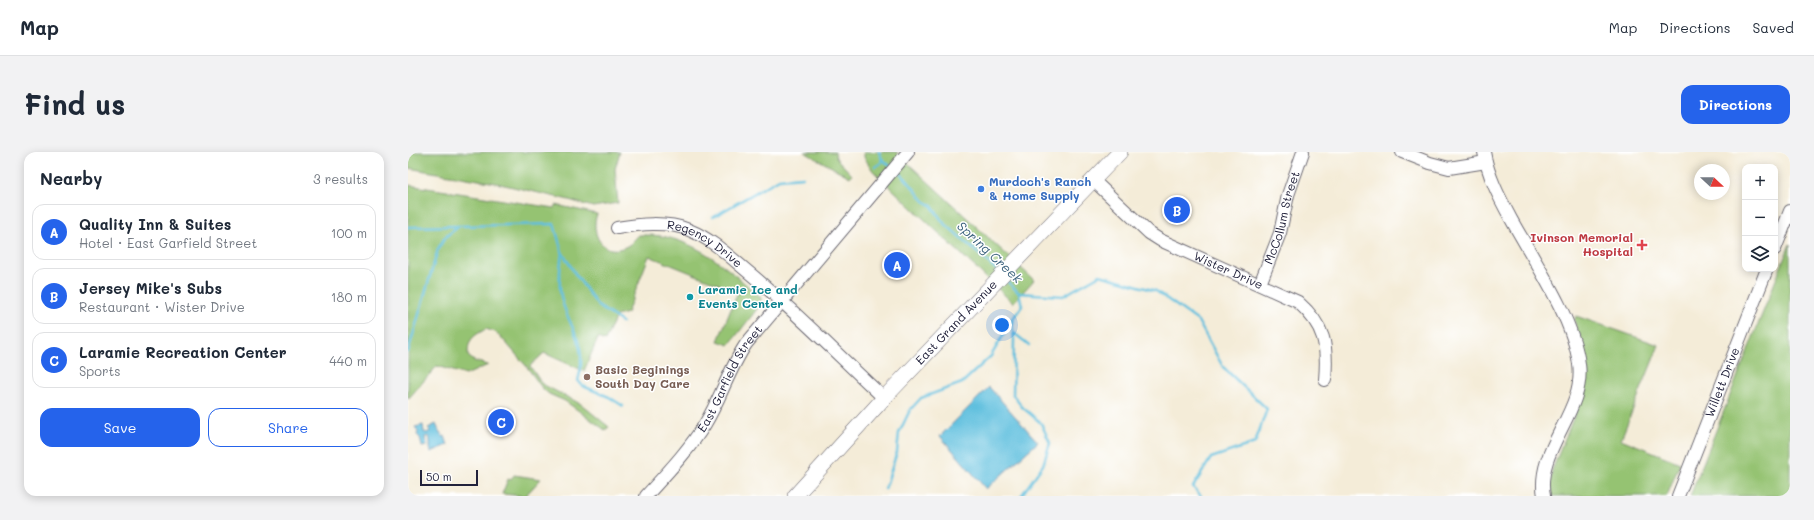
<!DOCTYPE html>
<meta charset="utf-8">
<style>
:root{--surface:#fff;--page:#f2f2f3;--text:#1f2937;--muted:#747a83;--line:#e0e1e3;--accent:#2563eb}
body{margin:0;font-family:Mali,sans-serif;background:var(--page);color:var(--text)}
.controls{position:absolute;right:12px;top:12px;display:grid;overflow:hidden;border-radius:8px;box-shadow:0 2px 10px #0003}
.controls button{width:36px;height:36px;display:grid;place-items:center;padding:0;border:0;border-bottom:1px solid var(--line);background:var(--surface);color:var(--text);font:20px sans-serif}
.compass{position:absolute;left:1286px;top:12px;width:36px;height:36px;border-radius:50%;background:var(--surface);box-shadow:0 2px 10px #0003;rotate:112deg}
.scale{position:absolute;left:12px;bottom:10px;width:58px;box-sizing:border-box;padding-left:4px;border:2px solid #22223b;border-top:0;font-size:11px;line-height:14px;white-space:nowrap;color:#22223b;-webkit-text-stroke:3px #fff;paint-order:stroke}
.you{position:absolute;left:594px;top:173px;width:14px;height:14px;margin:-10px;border:3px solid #fff;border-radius:50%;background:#1a73e8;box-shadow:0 0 0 6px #1a73e833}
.badge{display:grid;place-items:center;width:26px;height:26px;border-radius:50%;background:var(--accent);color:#fff;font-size:13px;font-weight:700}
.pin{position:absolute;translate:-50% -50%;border:2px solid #fff;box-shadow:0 1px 4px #0006}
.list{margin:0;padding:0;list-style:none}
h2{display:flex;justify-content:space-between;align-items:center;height:52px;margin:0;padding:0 16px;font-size:17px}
h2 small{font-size:13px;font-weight:400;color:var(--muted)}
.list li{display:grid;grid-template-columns:26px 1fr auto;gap:12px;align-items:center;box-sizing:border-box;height:56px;margin:0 8px 8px;padding:0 8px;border:1px solid var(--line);border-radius:12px}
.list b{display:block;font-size:15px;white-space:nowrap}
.list p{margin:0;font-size:13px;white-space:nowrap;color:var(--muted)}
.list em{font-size:13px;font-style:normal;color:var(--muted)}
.actions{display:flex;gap:8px;padding:12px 16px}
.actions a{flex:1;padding:9px 0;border:1px solid var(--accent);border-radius:12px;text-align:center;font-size:14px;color:var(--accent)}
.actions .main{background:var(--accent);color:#fff}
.icon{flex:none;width:22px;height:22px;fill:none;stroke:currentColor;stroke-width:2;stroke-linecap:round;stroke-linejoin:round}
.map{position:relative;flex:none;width:1382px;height:344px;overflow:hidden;border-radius:12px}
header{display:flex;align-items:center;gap:24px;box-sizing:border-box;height:56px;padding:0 20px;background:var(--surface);border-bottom:1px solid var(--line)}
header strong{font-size:19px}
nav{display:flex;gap:22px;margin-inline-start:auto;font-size:14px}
.intro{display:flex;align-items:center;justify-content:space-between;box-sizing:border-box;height:96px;padding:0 24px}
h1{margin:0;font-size:28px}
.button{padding:10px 18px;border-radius:12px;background:var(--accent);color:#fff;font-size:14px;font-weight:700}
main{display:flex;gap:24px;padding:0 24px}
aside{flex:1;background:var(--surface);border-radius:12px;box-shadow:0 2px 10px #0003}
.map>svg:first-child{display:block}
.green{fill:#95c372;stroke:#5c7256}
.water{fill:#5fbfde;stroke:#40708c}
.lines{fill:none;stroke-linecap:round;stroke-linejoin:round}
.stream{stroke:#5fbfde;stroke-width:2.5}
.minor-casing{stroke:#6c6972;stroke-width:14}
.major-casing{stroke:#6c6972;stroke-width:16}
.minor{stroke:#fff;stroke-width:12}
.major{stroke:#fff;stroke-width:15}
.shop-dot{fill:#3f7fe0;stroke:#fff;stroke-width:1.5}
.health-dot{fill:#e0444e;stroke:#fff;stroke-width:1.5}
.culture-dot{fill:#0f9aa8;stroke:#fff;stroke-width:1.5}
.education-dot{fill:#8d6e63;stroke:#fff;stroke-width:1.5}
.labels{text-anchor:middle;stroke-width:3;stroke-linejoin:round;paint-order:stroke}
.shop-label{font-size:12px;font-weight:bold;fill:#366cbe;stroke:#fff;text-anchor:start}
.street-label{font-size:12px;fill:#22223b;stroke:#fff}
.health-label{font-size:12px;font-weight:bold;fill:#be3a42;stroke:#fff;text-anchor:end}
.culture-label{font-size:12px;font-weight:bold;fill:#0d838f;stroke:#fff;text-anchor:start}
.education-label{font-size:12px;font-weight:bold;fill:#785e54;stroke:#fff;text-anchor:start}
.water-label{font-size:13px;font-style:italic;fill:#3a617c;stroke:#fff}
</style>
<header>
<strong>Map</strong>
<nav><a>Map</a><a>Directions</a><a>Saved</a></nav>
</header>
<div class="intro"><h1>Find us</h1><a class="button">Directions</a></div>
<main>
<aside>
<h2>Nearby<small>3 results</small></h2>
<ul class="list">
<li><span class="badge">A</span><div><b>Quality Inn &amp; Suites</b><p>Hotel · East Garfield Street</p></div><em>100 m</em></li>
<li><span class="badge">B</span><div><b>Jersey Mike's Subs</b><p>Restaurant · Wister Drive</p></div><em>180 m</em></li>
<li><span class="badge">C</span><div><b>Laramie Recreation Center</b><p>Sports</p></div><em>440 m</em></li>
</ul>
<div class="actions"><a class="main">Save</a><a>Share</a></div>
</aside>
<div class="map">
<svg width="1382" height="344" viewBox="0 0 1382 344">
<rect width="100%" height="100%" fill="#fff"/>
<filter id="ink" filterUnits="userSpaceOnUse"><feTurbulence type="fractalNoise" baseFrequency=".025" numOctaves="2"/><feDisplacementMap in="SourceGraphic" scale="8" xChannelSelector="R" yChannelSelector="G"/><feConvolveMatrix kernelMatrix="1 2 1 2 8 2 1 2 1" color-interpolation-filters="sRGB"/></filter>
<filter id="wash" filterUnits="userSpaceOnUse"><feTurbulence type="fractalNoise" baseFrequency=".012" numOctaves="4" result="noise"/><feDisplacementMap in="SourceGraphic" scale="16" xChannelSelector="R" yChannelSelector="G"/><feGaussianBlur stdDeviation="0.9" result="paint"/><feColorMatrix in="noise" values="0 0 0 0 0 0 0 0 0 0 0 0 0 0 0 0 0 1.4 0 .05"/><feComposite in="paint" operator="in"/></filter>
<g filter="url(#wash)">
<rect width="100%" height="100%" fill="#f4ecd8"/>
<g class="green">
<polygon points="0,0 212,0 207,17 210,51 185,55 161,48 88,31 0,16"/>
<polygon points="396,0 427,0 428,6 444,23 442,25"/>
<polygon points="456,0 490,0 489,1 626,128 605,151 465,19 456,5"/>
<path d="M 0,33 L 146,56 L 148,53 L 189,62 C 182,81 194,105 217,95 C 223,93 226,87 231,83 C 240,83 250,83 258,85 C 297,94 325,121 353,146 L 353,152 L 321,193 L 310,189 L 330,140 L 241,104 L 219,161 L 208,164 L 197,189 L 190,186 L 176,219 L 136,201 L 122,214 L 134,232 L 173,252 L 201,275 L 197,278 L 157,249 L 141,242 L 134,236 L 119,215 L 93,185 L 87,180 L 78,177 C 63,185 60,188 60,204 L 66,209 L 80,213 L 58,223 L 29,214 L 0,247 Z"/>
<polygon points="1382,92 1382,344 1282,344"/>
<polygon points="1168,164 1251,193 1213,287 1272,311 1259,344 1145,344 1142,334 1144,318 1169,257 1177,224 1174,190 1166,169"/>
<polygon points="106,323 133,327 117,344 94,342 100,327 103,328"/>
</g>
<g class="water">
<polygon points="581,235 630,290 578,337 532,284"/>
<path d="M 28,272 L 32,281 L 33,281 L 35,285 L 37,284 L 40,293 L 23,300 C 21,295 23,290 21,284 L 17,285 L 19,294 L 14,295 L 12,286 L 9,283 L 10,279 L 7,275 L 15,273 L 16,280 L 19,281 L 22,279 L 20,276 Z"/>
</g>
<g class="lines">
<g class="stream">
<polyline points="471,0 474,7 483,15"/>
<polyline points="467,15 473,11 474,7"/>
<polyline points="489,19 498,27 516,49 523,53 535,70 590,119"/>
<polyline points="305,65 371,27 395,25"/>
<polyline points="0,75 146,72 154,100 168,123 190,154 214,170"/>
<path d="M 154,100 C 152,116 150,134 154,149 C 164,181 180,193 170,229 L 175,234 L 201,245 L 215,254"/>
<polyline points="597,127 611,141 655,144 692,123 748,139 790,169 815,215 859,257 847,291 803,306 785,335 793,344"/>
<polyline points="604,168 606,188 605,243 614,255 633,271 642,291 635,313 613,344"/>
<polyline points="606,181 621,193"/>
<polyline points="0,200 30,97 37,85 50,75"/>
<polyline points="477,337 489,300 491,281 502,258 513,246 554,231 583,204 604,168 614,154 611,141"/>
</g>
</g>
</g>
<g filter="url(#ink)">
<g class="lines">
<defs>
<g id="minor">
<polyline points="994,0 1022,11 1041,16 1078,10"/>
<path d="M 1076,0 C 1080,24 1091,45 1103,67 C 1126,109 1165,165 1171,212 C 1178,259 1127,297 1136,344"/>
<path id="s1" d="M 685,28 L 741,81 L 752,88 L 890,150 C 917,174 920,193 917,228"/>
<path id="s2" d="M 209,76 C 232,72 258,69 281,78 C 306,88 324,107 345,124 C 390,162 432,205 476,246"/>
<polyline points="1367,97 1382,59"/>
<path id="s3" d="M 852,132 L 872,81 L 880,43 L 895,0"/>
<path id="s4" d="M 238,344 C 259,321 281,298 297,272 C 313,246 320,219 338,192 L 500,0"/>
<path id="s5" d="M 1270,344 L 1359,117"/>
</g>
<g id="major">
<path id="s6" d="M 387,344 L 476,246 L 712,0"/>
</g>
</defs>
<use href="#minor" class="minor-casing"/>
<use href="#major" class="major-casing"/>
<use href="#minor" class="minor"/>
<use href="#major" class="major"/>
</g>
</g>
<circle class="shop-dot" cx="573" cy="37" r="4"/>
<path class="health-dot" d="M1232 87h4v4h4v4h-4v4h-4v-4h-4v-4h4z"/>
<circle class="culture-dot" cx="282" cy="145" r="4"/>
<circle class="education-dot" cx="179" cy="225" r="4"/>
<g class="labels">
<g class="shop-label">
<text x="581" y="34">Murdoch's Ranch<tspan x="581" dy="14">&amp; Home Supply</tspan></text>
</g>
<g class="street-label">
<text dy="4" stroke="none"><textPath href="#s3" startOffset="70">McCollum Street</textPath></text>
<text dy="4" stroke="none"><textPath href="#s2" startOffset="93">Regency Drive</textPath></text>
<text dy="4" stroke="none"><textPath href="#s1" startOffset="165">Wister Drive</textPath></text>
<text dy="4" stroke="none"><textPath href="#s6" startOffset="237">East Grand Avenue</textPath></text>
<text dy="4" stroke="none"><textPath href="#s4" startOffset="145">East Garfield Street</textPath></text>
<text dy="4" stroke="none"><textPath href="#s5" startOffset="122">Willett Drive</textPath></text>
</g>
<g class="health-label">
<text x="1225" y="90">Ivinson Memorial<tspan x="1225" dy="14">Hospital</tspan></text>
</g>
<g class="culture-label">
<text x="290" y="142">Laramie Ice and<tspan x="290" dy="14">Events Center</tspan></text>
</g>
<g class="education-label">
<text x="187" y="222">Basic Beginings<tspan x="187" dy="14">South Day Care</tspan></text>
</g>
<g class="water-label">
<text transform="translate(582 100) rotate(43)" y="5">Spring Creek</text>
</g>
</g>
</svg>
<div class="controls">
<button>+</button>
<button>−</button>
<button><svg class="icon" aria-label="layers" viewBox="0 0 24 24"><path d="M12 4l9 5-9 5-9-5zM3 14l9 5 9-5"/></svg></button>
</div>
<svg class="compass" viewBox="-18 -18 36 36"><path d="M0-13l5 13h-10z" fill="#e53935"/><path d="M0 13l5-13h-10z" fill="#747a83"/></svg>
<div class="scale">50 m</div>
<div class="you"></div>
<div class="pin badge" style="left:489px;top:113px">A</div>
<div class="pin badge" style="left:769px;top:58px">B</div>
<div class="pin badge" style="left:93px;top:270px">C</div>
</div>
</main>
